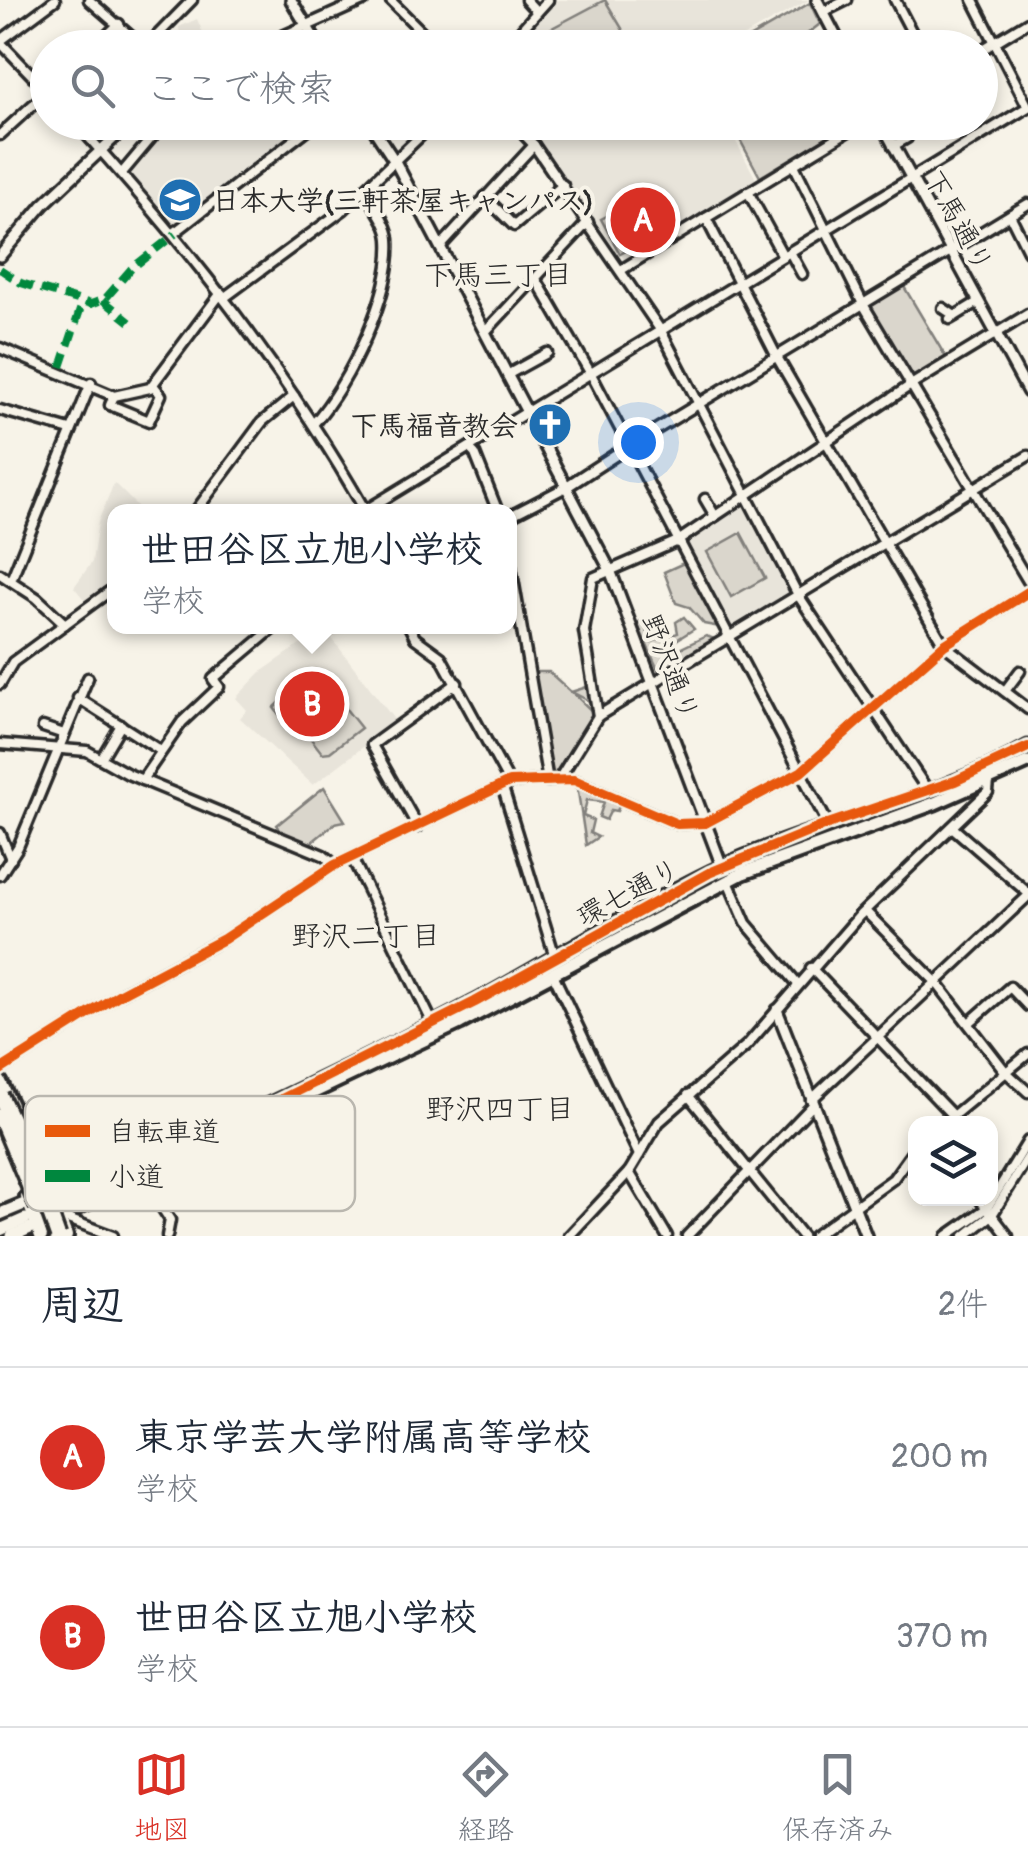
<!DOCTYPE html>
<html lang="ja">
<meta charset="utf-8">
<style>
:root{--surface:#fff;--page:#f2f2f3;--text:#1f2937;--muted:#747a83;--line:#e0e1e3;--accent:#d93025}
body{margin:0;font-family:Pangolin,"Klee One",sans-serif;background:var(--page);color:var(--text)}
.controls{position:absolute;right:30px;bottom:30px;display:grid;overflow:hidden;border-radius:20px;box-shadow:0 5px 15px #0003}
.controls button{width:90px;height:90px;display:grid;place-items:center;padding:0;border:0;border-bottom:2px solid var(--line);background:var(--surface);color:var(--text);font:50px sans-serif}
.you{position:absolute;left:638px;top:442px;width:35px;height:35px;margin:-25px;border:8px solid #fff;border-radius:50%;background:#1a73e8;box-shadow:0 0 0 15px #1a73e833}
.badge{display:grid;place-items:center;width:65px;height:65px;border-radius:50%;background:var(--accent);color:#fff;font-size:32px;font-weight:700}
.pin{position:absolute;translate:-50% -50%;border:5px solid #fff;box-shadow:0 2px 10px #0006}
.popup{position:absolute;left:107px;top:504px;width:410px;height:130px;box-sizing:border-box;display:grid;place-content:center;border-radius:20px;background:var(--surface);filter:drop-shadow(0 2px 8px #0005);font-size:32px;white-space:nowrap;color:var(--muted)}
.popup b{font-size:38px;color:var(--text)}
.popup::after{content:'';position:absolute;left:50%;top:100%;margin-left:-20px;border:20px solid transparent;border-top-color:var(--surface)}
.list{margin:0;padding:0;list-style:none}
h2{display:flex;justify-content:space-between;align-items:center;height:130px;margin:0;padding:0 40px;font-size:42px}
h2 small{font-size:32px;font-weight:400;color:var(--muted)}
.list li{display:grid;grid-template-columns:65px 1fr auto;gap:30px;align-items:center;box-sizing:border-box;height:180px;padding:0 40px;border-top:2px solid var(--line)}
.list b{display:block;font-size:38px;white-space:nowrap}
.list p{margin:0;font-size:32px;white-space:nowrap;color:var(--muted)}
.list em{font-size:32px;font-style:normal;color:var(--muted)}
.icon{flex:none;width:55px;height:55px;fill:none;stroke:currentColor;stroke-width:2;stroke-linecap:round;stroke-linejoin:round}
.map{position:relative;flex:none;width:1028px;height:1236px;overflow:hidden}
.search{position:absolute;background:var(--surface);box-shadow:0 5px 15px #0003;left:30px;right:30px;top:30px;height:110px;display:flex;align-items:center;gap:25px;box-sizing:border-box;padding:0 35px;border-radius:55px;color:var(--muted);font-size:38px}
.sheet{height:490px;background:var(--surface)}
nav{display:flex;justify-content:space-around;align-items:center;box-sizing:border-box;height:140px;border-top:2px solid var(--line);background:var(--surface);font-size:28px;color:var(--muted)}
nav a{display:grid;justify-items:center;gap:5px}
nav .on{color:var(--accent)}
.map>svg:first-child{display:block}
.built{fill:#e8e4da}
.green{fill:#dad6cc;stroke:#82807c;stroke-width:2.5}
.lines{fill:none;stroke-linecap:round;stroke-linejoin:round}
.minor-casing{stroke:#2b2b2b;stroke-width:15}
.tertiary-casing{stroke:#2b2b2b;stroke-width:16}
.primary-casing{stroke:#2b2b2b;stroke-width:19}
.trunk-casing{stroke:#2b2b2b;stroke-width:20}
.minor{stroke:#f7f3e8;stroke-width:8}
.tertiary{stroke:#f7f3e8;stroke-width:9}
.primary{stroke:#f7f3e8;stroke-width:11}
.trunk{stroke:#f7f3e8;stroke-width:12}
.motorway-bridge-casing{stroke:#2b2b2b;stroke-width:21;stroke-linecap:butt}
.motorway-bridge{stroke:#f7f3e8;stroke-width:14}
.quiet{stroke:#00873e;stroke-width:8;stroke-dasharray:15 8;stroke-linecap:butt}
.cycleway-casing{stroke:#f7f3e8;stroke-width:16}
.cycleway{stroke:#e8590c;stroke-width:10}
.labels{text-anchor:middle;stroke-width:8;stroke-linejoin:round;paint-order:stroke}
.poi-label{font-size:28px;font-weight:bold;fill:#2b2b2b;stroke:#f7f3e8;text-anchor:start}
.street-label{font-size:28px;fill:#2b2b2b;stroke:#f7f3e8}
.neighbourhood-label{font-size:30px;fill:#2b2b2b;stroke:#f7f3e8}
.key{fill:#f7f3e8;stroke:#bab7af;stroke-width:2.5}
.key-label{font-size:28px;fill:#2b2b2b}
</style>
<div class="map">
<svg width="1028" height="1236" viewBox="0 0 1028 1236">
<rect width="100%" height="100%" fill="#f7f3e8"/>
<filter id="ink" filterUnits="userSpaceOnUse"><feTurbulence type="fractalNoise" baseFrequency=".01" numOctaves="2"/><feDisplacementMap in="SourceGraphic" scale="20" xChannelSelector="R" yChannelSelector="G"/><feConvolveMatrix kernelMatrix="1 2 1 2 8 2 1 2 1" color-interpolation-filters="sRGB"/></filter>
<g filter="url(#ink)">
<g class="built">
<polygon points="558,0 809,0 724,47 514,48"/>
<polygon points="197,19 209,47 161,47 180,35 179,27"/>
<polygon points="151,123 311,123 174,227 126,172 155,135"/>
<polygon points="523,123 726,123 757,181 626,262"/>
<polygon points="114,483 142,511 114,512 114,579 87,603 74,587 92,562 98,522"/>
<polygon points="744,503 791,593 732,630 684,545"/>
<polygon points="324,628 396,722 313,785 240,718 247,710 236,698 261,672"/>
</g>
<g class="green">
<polygon points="605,0 633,47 516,47"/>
<polygon points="810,3 820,24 790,47 733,47"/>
<polygon points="731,123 850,123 760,177"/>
<polygon points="638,200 657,235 620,254 601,219"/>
<polygon points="903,285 947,359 913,379 869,305"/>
<polygon points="741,533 765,578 731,597 707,552"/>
<polygon points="686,562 720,627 704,624 689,607 676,603 664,572"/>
<polygon points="684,617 694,629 670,644 673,652 706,636 715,639 659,672 637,623 643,620 651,642 678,633 676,622"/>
<polygon points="315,670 361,728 330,752 322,753 305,731 296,736 274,708"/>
<polygon points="530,672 549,672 571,692 587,687 589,701 572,692 597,716 558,777 549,779"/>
<polygon points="577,785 620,804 617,811 611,810 606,820 599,817 604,802 587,800 583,816 593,820 590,833 598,837 586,845"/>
<polygon points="324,787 345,821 335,823 306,847 280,836 277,825"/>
</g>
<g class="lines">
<defs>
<g id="minor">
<polyline points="89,0 144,48"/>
<polyline points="390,0 438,48"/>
<polyline points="526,0 537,12"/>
<polyline points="895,0 920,48"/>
<polyline points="973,0 1028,107"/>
<polyline points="823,12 847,0"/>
<polyline points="0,41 55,0"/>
<polyline points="0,42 48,92"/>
<polyline points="94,48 119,24"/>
<polyline points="145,48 192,0"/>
<polyline points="404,48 422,32"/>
<polyline points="505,48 548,0"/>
<polyline points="980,51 1028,22"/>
<path d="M 75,122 C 185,243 285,369 366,512"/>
<polyline points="512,122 534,145 661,331 798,595 928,791"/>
<polyline points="0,135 48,91"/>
<polyline points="893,146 907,138"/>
<polyline points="794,165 863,304 1028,581"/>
<polyline points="122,173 153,136 150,122"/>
<polyline points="748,192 783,256"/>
<polyline points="485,197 514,226 563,185"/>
<polyline points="1010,215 1028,251"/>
<polyline points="706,218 777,357 944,645 1028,709"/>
<polyline points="174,233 317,122"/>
<polyline points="440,247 534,145"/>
<polyline points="790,252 802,274"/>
<polyline points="621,270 863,122"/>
<polyline points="536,279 591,374 828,824"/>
<polyline points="225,297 343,210 435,122"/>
<polyline points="943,308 955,316"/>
<polyline points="950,319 978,302"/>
<polyline points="485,332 588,222"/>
<polyline points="0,348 114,396 150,388 221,293"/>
<polyline points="507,375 547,353"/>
<polyline points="114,396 110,405 149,421 161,395 153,385"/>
<polyline points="0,410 70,430"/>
<path d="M 314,423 C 349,384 393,293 389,239 C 388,223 372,204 365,190"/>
<polyline points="629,446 1028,204"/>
<polyline points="469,448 475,454 498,512"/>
<polyline points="705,499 715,516"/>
<polyline points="366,510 1028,107"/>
<polyline points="195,512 262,422 294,396"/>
<polyline points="510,516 566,487"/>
<polyline points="510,561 548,781"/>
<polyline points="0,574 37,598 65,624"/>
<polyline points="11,580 91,383"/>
<polyline points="409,626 415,638 441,657 509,782"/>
<polyline points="0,684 13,662 114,588"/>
<polyline points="1005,691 1020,671"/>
<polyline points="78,698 161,751"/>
<polyline points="598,716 584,631 593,578 678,541 911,385 1028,314"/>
<polyline points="43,727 64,734"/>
<polyline points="0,744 87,751 128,774 323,855 335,865"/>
<polyline points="102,757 121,725"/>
<polyline points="559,779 598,716 1028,456"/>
<polyline points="142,780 182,722 219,687 213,679 276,626"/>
<polyline points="502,785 555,957"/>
<polyline points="418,827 372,745 457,683"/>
<polyline points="952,827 1028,893"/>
<polyline points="0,833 11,859"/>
<polyline points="353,860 434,1026"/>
<polyline points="0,875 18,847 88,678"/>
<polyline points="728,881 746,923 797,983"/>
<polyline points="865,911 936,982 1005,1071 1028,1092"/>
<polyline points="811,968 952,1115"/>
<polyline points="553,974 639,1155"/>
<polyline points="970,1022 1010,987 1028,1006"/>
<polyline points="0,1070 120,994 224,939 335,865 509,782 574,780 677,824 705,823 801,772 944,645 1028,592"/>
<polyline points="688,1095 802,1236"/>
<polyline points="811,1100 1028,896"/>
<polyline points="943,1124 1028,1054"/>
<polyline points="629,1172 667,1236"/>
<polyline points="143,1179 170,1220 167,1236"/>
<polyline points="979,1198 1008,1236"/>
<polyline points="60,1216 113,1236"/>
<polyline points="569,1236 629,1172 659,1122 747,1045 860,915 988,792 989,781"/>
<polyline points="687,1236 813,1105"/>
<polyline points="814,1236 893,1179 916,1147"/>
<polyline points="947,1236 987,1208 1028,1141"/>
<polyline points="965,1236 992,1215 1028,1157"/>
</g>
<g id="tertiary">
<polyline points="291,0 320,48"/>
<polyline points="817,0 842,48"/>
<polyline points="257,48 364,0"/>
<polyline points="369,122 396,163 610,570 723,869"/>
<polyline points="881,122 1028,392"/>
<polyline points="0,256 43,205 131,122"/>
<polyline points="566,487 629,446"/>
<polyline points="777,1010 866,1236"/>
</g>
<g id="primary">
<polyline points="185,1153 460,1023 743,873 935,803 1028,762"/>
<polyline points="96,1174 199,1130"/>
<path d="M 67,1195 C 204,1137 340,1073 472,1004 C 552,961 629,912 711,872 C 813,823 929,803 1028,747"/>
<polyline points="70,1202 136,1174"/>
<polyline points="0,1214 75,1183"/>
<polyline points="0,1230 25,1219"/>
<polyline points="12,1236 231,1140"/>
</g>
<g id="trunk">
<polyline points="0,1082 11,1105"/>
<polyline points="36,1159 66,1236"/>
<polyline points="27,1197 41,1236"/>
</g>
</defs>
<use href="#minor" class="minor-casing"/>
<use href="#tertiary" class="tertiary-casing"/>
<use href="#primary" class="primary-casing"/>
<use href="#trunk" class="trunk-casing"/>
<use href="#minor" class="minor"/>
<use href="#tertiary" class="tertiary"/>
<use href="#primary" class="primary"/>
<use href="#trunk" class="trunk"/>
<defs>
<g id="motorway-bridge">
<polyline points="0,1095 30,1158 58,1236"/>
<polyline points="0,1116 38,1207"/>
</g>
</defs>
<use href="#motorway-bridge" class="motorway-bridge-casing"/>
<use href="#motorway-bridge" class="motorway-bridge"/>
<g class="quiet">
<polyline points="0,269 21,283 91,304 105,299 131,269 175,234"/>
<polyline points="103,300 130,322"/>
<polyline points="61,367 82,304"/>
</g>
<defs>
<g id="cycleway">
<polyline points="0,1070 120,994 224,939 335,865 509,782 574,780 677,824 705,823 801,772 944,645 1028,592"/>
<polyline points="264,1108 475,1002 709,873 828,824 955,781 1028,747"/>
</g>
</defs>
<use href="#cycleway" class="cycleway-casing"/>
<use href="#cycleway" class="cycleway"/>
</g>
</g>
<defs>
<symbol id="university-disc" viewBox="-11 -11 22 22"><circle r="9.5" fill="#1f6fb2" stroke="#f7f3e8"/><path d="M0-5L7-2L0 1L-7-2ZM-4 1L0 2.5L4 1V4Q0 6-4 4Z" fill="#fff"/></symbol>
<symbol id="church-disc" viewBox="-11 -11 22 22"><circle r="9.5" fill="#1f6fb2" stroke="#f7f3e8"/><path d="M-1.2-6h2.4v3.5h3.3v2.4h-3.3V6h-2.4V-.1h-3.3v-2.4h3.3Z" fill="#fff"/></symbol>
</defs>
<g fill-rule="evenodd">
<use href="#university-disc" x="155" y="175" width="50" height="50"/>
<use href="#church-disc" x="525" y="400" width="50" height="50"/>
</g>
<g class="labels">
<g class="poi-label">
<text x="212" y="210">日本大学(三軒茶屋キャンパス)</text>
<text x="518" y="435" text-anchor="end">下馬福音教会</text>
</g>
<g class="street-label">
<text transform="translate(959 221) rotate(61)" y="10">下馬通り</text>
<text transform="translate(671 667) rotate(69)" y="10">野沢通り</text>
<text transform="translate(628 892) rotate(-28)" y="10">環七通り</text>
</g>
<g class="neighbourhood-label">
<text x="498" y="285">下馬三丁目</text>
<text x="366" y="946">野沢二丁目</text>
<text x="500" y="1119">野沢四丁目</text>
</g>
</g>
<rect x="25" y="1096" width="330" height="115" rx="15" class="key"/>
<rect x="45" y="1125" width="45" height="12" fill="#e8590c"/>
<rect x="45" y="1170" width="45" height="12" fill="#00873e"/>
<g class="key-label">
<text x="108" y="1141">自転車道</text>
<text x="108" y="1186">小道</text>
</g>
</svg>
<div class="controls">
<button><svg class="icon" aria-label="layers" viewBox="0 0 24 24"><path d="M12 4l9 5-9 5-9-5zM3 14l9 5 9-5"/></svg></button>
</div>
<div class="you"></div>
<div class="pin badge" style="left:643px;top:220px">A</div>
<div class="pin badge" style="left:312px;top:704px">B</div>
<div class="popup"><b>世田谷区立旭小学校</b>学校</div>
<div class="search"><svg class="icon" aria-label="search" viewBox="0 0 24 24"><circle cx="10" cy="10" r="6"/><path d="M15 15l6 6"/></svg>ここで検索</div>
</div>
<section class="sheet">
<h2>周辺<small>2件</small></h2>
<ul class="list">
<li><span class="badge">A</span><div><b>東京学芸大学附属高等学校</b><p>学校</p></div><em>200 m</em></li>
<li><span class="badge">B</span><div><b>世田谷区立旭小学校</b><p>学校</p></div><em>370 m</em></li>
</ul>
</section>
<nav>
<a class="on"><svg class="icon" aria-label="map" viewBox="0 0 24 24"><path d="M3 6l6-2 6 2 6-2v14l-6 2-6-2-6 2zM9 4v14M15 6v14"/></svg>地図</a>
<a><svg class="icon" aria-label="directions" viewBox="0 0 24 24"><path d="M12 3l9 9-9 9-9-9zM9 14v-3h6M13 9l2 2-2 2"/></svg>経路</a>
<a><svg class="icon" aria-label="saved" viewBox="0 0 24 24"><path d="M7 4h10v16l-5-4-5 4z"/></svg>保存済み</a>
</nav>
